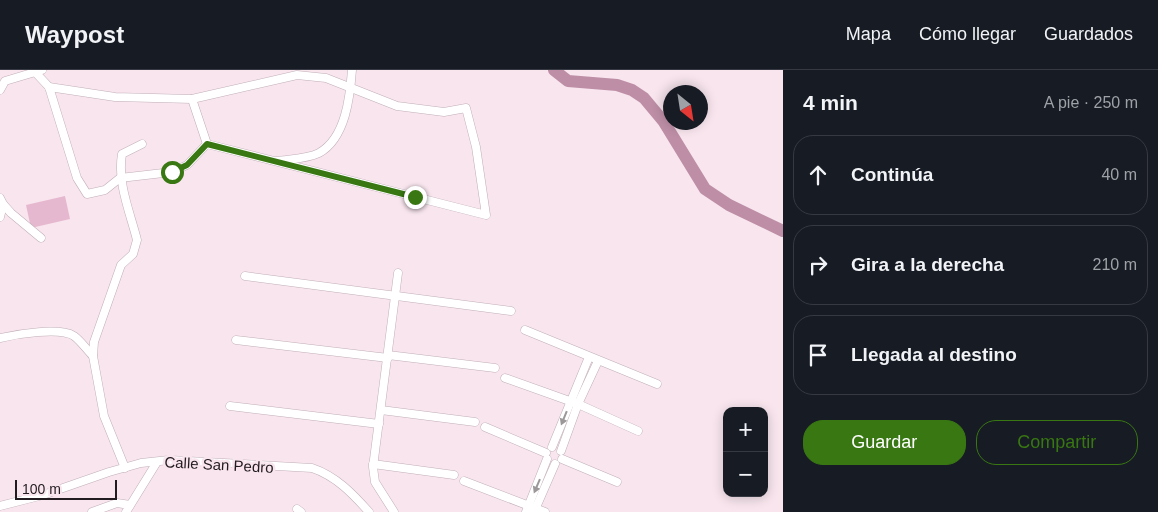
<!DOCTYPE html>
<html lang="es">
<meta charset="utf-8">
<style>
:root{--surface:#171b24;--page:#242831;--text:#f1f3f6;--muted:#9ea1a6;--line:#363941;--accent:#387712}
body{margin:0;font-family:Helvetica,sans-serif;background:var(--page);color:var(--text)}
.controls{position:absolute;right:15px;bottom:15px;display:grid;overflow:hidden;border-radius:10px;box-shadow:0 2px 12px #0003}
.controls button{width:45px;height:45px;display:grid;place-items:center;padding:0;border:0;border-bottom:1px solid var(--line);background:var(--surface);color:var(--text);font:25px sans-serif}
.compass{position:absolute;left:663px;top:15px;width:45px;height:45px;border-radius:50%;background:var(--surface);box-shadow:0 2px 12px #0003;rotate:150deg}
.scale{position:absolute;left:15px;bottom:12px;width:102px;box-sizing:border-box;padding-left:5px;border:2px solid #221b1f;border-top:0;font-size:14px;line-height:18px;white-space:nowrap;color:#221b1f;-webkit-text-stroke:4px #f8e5ee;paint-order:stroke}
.stop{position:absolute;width:15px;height:15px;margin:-11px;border:4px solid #387712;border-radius:50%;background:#fff}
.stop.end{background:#387712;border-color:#fff;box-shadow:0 1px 5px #0008}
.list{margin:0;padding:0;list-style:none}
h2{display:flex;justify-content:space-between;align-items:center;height:65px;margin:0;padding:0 20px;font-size:21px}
h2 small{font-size:16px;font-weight:400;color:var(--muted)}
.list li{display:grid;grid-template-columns:32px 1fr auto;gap:15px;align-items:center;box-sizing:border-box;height:80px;margin:0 10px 10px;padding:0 10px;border:1px solid var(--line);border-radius:20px}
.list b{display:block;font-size:19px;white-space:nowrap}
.list em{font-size:16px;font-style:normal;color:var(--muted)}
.actions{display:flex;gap:10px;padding:15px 20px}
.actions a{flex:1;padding:11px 0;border:1px solid var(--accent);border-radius:20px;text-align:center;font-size:18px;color:var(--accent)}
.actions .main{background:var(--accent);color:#fff}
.icon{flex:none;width:28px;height:28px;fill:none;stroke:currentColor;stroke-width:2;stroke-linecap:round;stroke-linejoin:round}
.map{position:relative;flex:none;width:783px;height:442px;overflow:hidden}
header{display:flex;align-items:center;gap:30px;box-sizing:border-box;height:70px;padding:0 25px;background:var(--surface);border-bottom:1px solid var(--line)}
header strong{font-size:24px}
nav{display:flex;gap:28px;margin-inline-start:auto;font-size:18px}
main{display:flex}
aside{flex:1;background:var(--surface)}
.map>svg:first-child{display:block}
.green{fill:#e6b8cf}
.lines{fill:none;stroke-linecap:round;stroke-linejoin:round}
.river{stroke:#bd8ea6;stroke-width:12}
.minor-casing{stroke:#c1afb8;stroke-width:9}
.minor{stroke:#fff;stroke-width:8}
.oneway{fill:#9c989a}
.route{stroke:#387712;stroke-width:6}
.labels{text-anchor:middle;stroke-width:5;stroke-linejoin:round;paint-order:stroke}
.street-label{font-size:15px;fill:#221b1f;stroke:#f8e5ee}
</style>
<header>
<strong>Waypost</strong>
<nav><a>Mapa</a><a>Cómo llegar</a><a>Guardados</a></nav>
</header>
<main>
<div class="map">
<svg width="783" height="442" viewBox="0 0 783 442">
<rect width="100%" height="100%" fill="#f8e5ee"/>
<polygon class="green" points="65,126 70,149 31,158 26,135"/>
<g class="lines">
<polyline class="river" points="554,0 568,11 617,15 632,20 644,28 664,52 705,119 729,135 783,161"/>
<defs>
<g id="minor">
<polyline points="35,2 49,17 77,108 87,124 105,120 120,108 172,102 187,95 207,74"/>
<polyline points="49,17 115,27 192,29 297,5 326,8 397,36 444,42 466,38 476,77 486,145 207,74"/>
<polyline points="0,20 5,11 42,0"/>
<polyline points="192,29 207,74"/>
<path d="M 277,91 C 290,89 307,89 319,83 C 346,68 350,26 352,0"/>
<polyline points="0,128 3,134 0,147"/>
<polyline points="3,134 11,143 41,168"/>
<polyline points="245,206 511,241"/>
<polyline points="525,260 657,314"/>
<path d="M 0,268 C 17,264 60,257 74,266 C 81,271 87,280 93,286"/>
<polyline points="236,270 388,288"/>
<polyline points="388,285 495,298"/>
<polyline points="505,308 578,334 638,361"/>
<polyline points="230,336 379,354"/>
<polyline points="381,340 475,352"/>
<polyline points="485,357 546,383"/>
<polyline points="552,377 589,287"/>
<polyline points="561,381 578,334 598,291"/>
<polyline points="562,389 617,412"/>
<polyline points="373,394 454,405"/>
<path d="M 125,398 L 104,346 L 93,286 L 94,272 L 121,195 L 133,184 L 137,170 C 130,142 117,113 122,84 L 142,74"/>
<polyline points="464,411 545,442"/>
<path d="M 0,436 L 43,425 L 109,402 L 141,393 L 169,390 L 312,398 C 336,406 353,424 369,442"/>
<polyline points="297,439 301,442"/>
<polyline points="92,442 117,433 130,435"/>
<polyline points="126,442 157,392"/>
<polyline points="394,442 375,412 373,397 398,203"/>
<polyline points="526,442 547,389"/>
<polyline points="534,442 555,394"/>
</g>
</defs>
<use href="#minor" class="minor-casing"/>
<use href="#minor" class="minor"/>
</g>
<defs><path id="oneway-solid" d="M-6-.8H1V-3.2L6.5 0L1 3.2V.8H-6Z" transform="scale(1.25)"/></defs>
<g class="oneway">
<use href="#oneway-solid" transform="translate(564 348) rotate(112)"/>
<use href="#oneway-solid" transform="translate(537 416) rotate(113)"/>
</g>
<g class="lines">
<polyline class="route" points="172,102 187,95 207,74 415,127"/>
</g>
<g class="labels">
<g class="street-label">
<text transform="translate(219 395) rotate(3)" y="5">Calle San Pedro</text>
</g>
</g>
</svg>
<div class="controls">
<button>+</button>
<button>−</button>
</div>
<svg class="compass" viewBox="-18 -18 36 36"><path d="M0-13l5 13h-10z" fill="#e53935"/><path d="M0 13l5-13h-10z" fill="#9ea1a6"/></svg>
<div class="scale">100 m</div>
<div class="stop" style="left:172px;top:102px"></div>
<div class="stop end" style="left:415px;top:127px"></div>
</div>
<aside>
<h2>4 min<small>A pie · 250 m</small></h2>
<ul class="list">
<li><svg class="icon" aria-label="ahead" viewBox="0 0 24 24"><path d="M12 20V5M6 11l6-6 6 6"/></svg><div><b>Continúa</b></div><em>40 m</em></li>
<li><svg class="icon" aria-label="right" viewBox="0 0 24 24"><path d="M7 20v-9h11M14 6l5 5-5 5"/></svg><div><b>Gira a la derecha</b></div><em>210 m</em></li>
<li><svg class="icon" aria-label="arrive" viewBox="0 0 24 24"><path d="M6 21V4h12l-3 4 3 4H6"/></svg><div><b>Llegada al destino</b></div></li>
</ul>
<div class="actions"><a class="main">Guardar</a><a>Compartir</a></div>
</aside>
</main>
